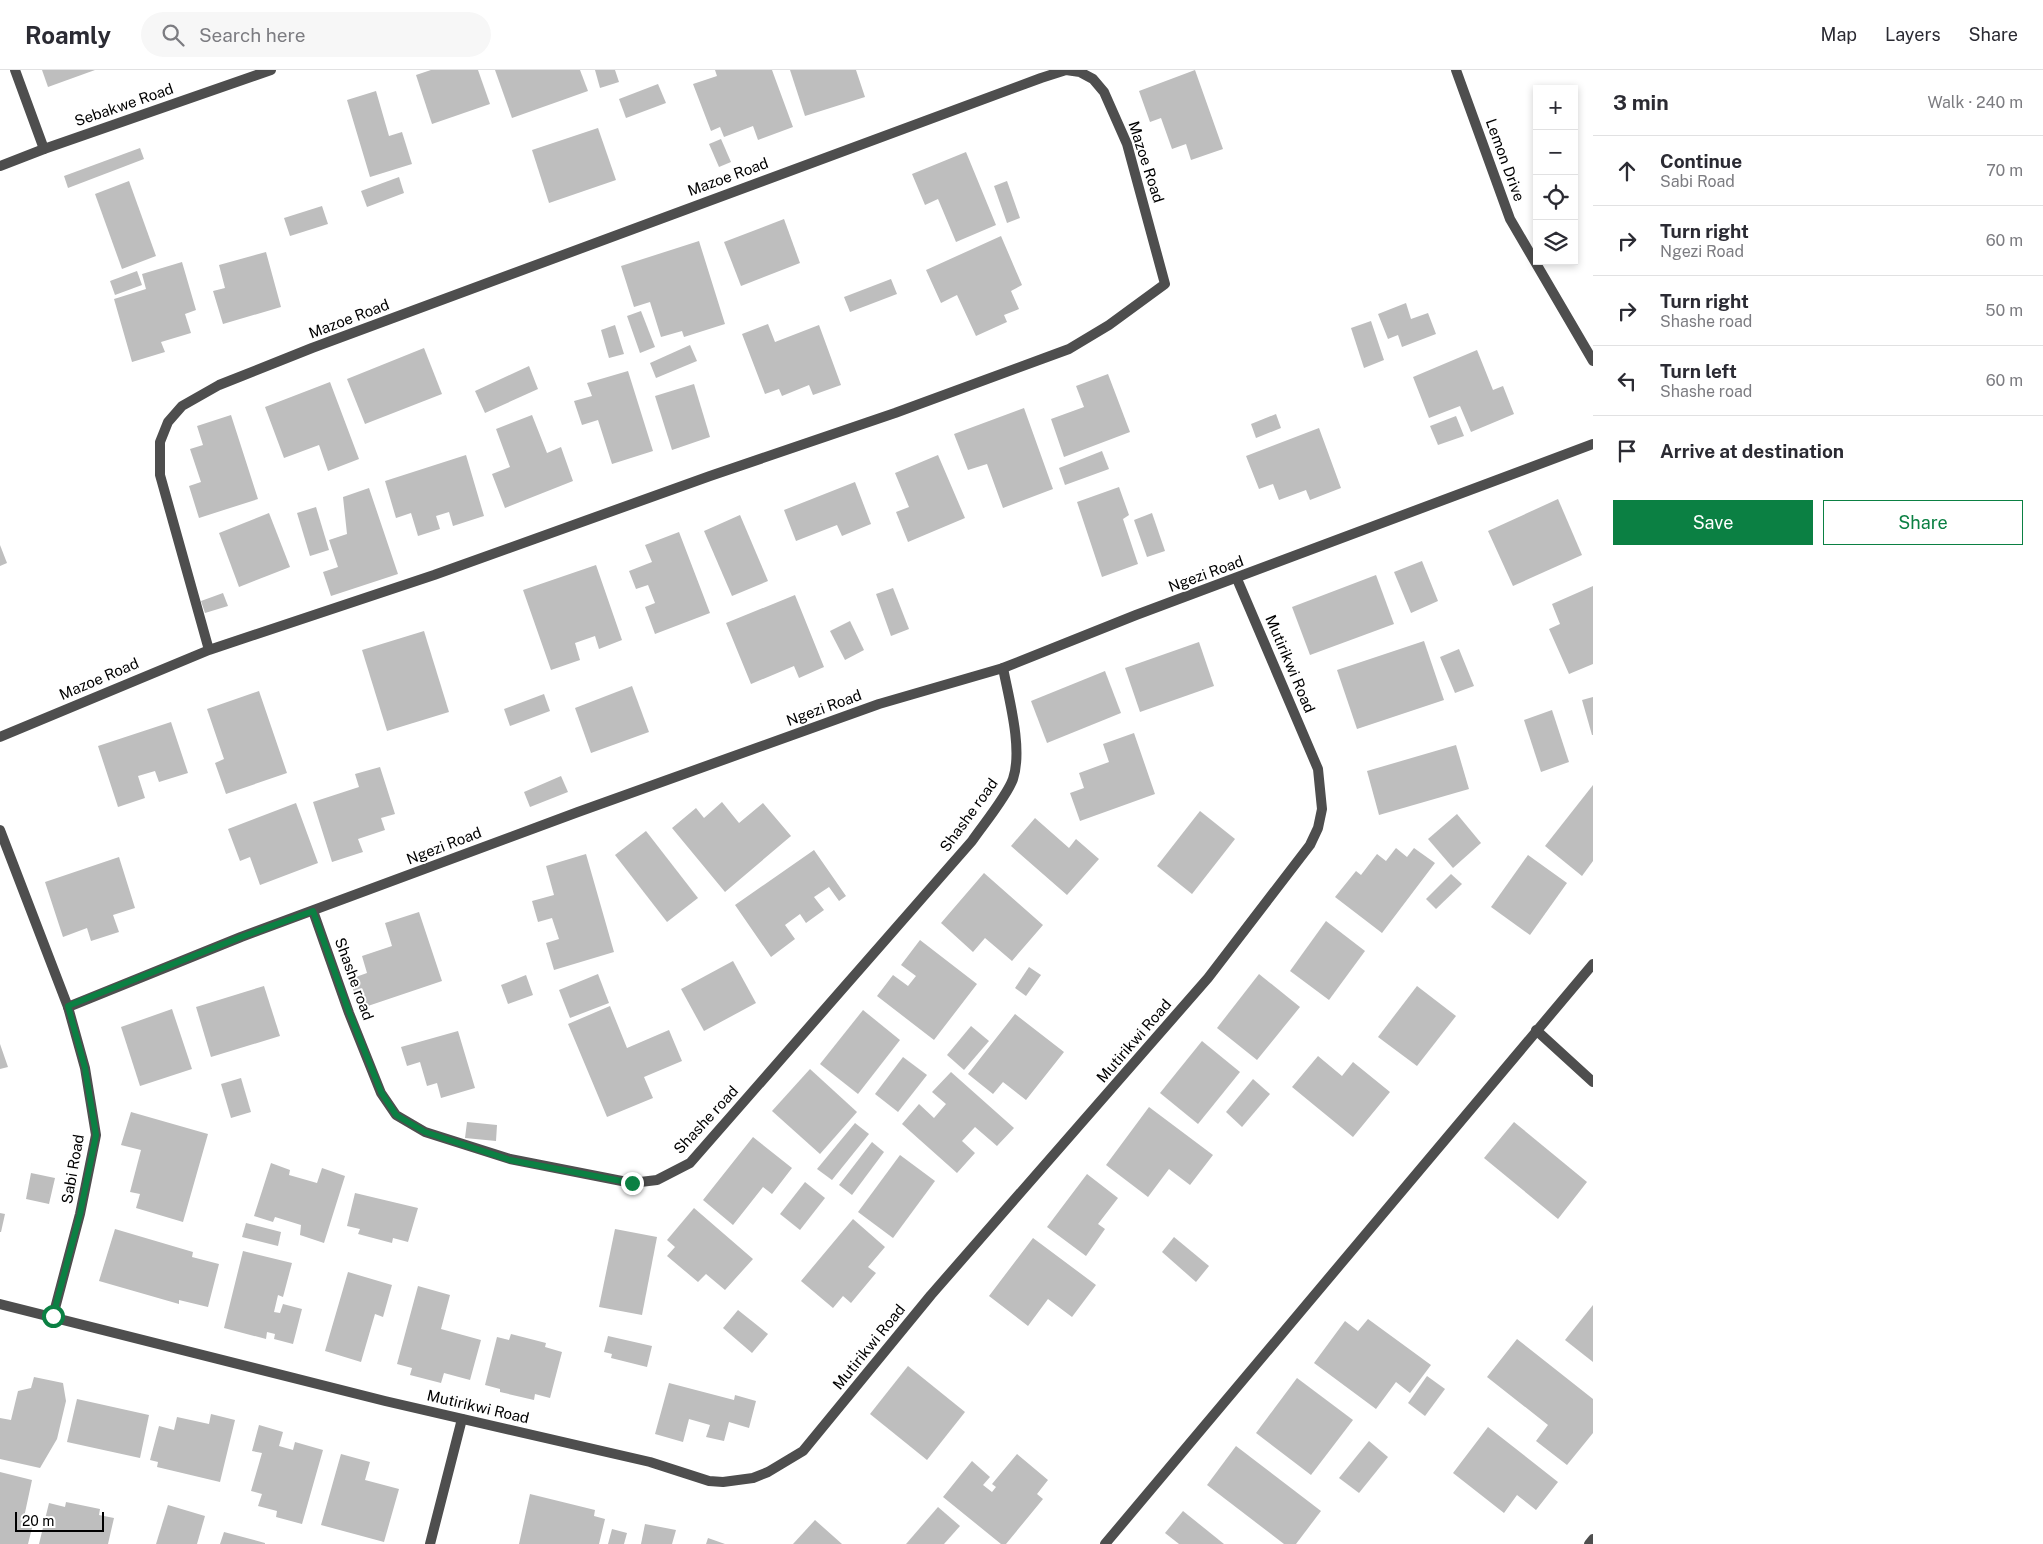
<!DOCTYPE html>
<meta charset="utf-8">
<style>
:root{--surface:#fff;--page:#f7f7f7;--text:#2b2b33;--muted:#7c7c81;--line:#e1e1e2;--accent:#0b8043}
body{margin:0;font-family:"Public Sans",sans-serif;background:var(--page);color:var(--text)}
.controls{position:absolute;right:15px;top:15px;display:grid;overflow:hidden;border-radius:0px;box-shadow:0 2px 8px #0003}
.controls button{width:45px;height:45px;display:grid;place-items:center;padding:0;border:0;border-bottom:1px solid var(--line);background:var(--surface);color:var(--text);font:25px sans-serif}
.scale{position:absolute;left:15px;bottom:12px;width:89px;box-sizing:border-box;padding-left:5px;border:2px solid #000;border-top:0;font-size:14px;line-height:18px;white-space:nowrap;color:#000;-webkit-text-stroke:4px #fff;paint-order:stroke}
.stop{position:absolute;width:15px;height:15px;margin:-11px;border:4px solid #0b8043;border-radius:50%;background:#fff}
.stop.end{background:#0b8043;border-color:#fff;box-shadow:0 1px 5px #0008}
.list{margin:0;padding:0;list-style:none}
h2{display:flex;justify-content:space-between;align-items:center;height:65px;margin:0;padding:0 20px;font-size:21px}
h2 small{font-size:16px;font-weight:400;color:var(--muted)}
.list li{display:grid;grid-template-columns:32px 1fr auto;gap:15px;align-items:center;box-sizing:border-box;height:70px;padding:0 20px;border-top:1px solid var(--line)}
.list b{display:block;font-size:19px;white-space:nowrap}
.list p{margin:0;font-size:16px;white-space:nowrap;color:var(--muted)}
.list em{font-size:16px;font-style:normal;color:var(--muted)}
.actions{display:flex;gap:10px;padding:15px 20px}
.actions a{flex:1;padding:11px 0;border:1px solid var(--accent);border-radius:0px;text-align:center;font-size:18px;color:var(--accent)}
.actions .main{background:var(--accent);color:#fff}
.icon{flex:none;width:28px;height:28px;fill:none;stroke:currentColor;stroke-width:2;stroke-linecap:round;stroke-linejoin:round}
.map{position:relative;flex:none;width:1593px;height:1474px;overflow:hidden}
header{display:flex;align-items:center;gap:30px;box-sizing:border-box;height:70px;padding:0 25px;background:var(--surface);border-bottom:1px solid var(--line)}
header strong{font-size:24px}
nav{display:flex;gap:28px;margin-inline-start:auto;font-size:18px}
.search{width:350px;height:45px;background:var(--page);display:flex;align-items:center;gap:12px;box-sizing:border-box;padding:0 18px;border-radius:28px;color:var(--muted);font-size:19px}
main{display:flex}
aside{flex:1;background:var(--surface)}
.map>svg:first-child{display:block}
.building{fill:#bebebe}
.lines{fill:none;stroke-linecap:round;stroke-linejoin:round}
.minor{stroke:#4e4e4e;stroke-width:10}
.tertiary{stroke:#4e4e4e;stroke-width:10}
.route{stroke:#0b8043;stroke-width:6}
.labels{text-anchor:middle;stroke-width:4;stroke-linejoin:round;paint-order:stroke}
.street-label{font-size:15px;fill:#000;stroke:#fff}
</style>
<header>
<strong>Roamly</strong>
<div class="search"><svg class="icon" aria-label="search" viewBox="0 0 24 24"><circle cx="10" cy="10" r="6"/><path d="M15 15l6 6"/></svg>Search here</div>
<nav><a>Map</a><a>Layers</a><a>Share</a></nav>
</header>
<main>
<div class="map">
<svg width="1593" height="1474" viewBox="0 0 1593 1474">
<rect width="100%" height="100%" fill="#fff"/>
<g class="building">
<polygon points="42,0 95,0 48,17"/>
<polygon points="431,0 478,0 490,34 432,54 416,5"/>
<polygon points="495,0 580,0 588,21 512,48"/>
<polygon points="595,0 615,0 619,12 600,18"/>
<polygon points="715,0 772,0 793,57 758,70 753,56 724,67 720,57 711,61 693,14 717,6"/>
<polygon points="790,0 856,0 865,27 805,46"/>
<polygon points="1195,0 1223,79 1191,90 1186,74 1172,79 1161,48 1150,52 1139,21"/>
<polygon points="658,14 666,33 626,48 619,29"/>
<polygon points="376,21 389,66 402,62 412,94 370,107 347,30"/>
<polygon points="598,58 616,110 549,133 532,80"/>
<polygon points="721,69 731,92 719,97 709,74"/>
<polygon points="140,78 144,89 68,118 64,106"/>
<polygon points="966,82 996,155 956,172 938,129 925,135 912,104"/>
<polygon points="399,107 404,123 367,137 361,121"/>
<polygon points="129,111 156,186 122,199 95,124"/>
<polygon points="1007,111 1020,148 1007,153 994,116"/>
<polygon points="322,136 328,154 290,166 284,148"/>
<polygon points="784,149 800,193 741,216 724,172"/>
<polygon points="1001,166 1022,215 1011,221 1019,239 1004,245 1007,252 976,266 957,225 941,233 926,200"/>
<polygon points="699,171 725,254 684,267 682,261 661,267 650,232 634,237 621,196"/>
<polygon points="266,182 281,237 223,254 213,221 225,218 219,195"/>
<polygon points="182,192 196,240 185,244 191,263 161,272 165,282 132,292 114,229 146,219 142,204"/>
<polygon points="137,201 142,215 115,225 110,211"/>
<polygon points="891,209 897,224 850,242 844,227"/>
<polygon points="1406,233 1411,249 1428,243 1436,264 1402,277 1398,265 1388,269 1378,244"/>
<polygon points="641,241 655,277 640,283 627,246"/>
<polygon points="1371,251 1384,290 1364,298 1351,258"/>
<polygon points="768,254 775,272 819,255 841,315 813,325 809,315 782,326 779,319 765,324 742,264"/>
<polygon points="615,255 624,284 609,288 601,260"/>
<polygon points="690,275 697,291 656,308 650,293"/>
<polygon points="424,278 442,324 365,354 347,309"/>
<polygon points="1477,280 1493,320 1503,316 1514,344 1471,362 1460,336 1429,348 1413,307"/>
<polygon points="529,296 538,319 485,343 475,321"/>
<polygon points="628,301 653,381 612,394 598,350 582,355 574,331 592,326 587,313"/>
<polygon points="1108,304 1130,362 1064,387 1051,349 1084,337 1076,316"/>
<polygon points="330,312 359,389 328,401 319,375 284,388 265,337"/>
<polygon points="694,314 710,367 672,380 655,326"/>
<polygon points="1024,338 1053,419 1003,438 987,394 968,400 954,364"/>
<polygon points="1276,344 1281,358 1256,368 1251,354"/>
<polygon points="231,345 258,429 199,448 189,416 201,412 190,379 203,375 197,356"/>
<polygon points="532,345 547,383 561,377 573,411 505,438 492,404 510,397 496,359"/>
<polygon points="1456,346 1464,366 1438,375 1430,356"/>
<polygon points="1319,358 1341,418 1310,430 1306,420 1279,430 1273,414 1259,419 1246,386"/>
<polygon points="1102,381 1109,399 1065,415 1059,398"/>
<polygon points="466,385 484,446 453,456 449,442 436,446 440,459 418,466 411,443 396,448 385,411"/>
<polygon points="938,385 965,448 908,472 896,442 909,437 895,403"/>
<polygon points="855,412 871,454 842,466 837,455 796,471 784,440"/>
<polygon points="1119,417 1129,445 1123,449 1138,494 1102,507 1077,432"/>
<polygon points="369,418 398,504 331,526 323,502 338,497 329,470 347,464 343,427"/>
<polygon points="1558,429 1582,485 1513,516 1488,461"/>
<polygon points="316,437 329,480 310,486 297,443"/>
<polygon points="269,443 290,497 239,517 219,463"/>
<polygon points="1152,443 1165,481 1147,487 1134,450"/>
<polygon points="740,445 768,511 732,526 704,461"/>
<polygon points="679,462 710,543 655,564 645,537 655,533 648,515 636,519 629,501 652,492 645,475"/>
<polygon points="0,475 7,493 0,496"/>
<polygon points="1422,491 1438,531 1411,543 1394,502"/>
<polygon points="596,495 622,570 599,579 595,566 575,573 580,590 551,600 523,520"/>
<polygon points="1376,505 1394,554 1310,585 1292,537"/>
<polygon points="1593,516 1593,594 1569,604 1549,559 1560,554 1552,534"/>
<polygon points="893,518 909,559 891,566 876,524"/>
<polygon points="223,523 228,536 205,543 201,531"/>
<polygon points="795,525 824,597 799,608 794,596 751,614 726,553"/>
<polygon points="850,551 864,580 845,590 830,561"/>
<polygon points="424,561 449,642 387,661 362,580"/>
<polygon points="1424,571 1444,630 1357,659 1337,600"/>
<polygon points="1199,572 1214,616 1140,642 1125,598"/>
<polygon points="1459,579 1474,616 1455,623 1440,587"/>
<polygon points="1105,601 1121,643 1047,673 1031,631"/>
<polygon points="632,616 649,662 591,683 575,638"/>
<polygon points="259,621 287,703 226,724 215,693 224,689 207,639"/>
<polygon points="544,624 550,641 510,656 504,639"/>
<polygon points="1593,627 1593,665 1592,665 1582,630"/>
<polygon points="1552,640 1569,692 1541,702 1524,650"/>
<polygon points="171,652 188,703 159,712 155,701 138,706 145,728 118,737 98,676"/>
<polygon points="1134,663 1155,724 1080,751 1070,723 1084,718 1079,703 1109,692 1103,674"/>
<polygon points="1456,675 1469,719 1379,745 1367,701"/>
<polygon points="380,697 395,744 381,748 385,760 358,769 363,782 332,792 313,732 359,717 355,704"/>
<polygon points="561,706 568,722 530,737 524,722"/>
<polygon points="1593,715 1593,791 1582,806 1545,776"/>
<polygon points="722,732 739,753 763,733 791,766 725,822 672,758 696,738 704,748"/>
<polygon points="296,733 318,793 260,815 250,787 240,791 228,759"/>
<polygon points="1200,741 1235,769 1192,824 1157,796"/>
<polygon points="1457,744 1481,773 1453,798 1428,769"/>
<polygon points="1035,748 1069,778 1076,769 1099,789 1067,825 1011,776"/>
<polygon points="646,761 698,828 667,852 615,785"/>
<polygon points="1396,778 1407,787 1414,778 1435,793 1382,863 1335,827 1356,801 1361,805 1377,784 1386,791"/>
<polygon points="814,780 846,826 839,831 829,817 814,827 824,840 806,853 800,844 785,855 795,869 771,887 735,835"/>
<polygon points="586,784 614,882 554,900 546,873 559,869 552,848 538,852 532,831 554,825 546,796"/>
<polygon points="1528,785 1567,813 1530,865 1491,837"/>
<polygon points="119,787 135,838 113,845 119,862 91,871 87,858 63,867 45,812"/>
<polygon points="984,803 1043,855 1012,891 985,868 973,882 941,853"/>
<polygon points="1451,804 1462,814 1436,839 1426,829"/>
<polygon points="419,842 442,911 359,939 350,909 367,903 362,886 392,876 385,853"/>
<polygon points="1326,851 1365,881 1329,930 1290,901"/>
<polygon points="920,870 977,914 934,970 877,926 893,905 908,916 916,906 901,895"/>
<polygon points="733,891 756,933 704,961 681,919"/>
<polygon points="1029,897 1041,905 1026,926 1015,918"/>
<polygon points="598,904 609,933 570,948 559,920"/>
<polygon points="1259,904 1300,937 1257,990 1217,958"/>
<polygon points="526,905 533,925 508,934 501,915"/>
<polygon points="264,916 280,966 211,987 196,937"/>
<polygon points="1417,916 1456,946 1417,996 1378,967"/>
<polygon points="610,936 627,978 669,960 682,991 644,1007 653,1028 607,1047 568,954"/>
<polygon points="172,939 192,999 140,1016 121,957"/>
<polygon points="863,940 900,970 858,1024 820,994"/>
<polygon points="1015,944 1064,982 1026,1030 1003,1012 993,1024 968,1004"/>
<polygon points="971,956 989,971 964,1000 947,985"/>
<polygon points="458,961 475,1018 441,1028 437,1013 427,1016 420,992 407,996 401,977"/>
<polygon points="1202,971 1240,1002 1198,1054 1160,1023"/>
<polygon points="0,974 8,997 0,999"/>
<polygon points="1318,986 1342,1006 1353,992 1390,1022 1353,1067 1292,1017"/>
<polygon points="903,987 927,1005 898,1042 875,1024"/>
<polygon points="810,999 857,1042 820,1084 772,1041"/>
<polygon points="951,1002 1014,1058 997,1076 975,1057 962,1071 975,1083 957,1103 902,1054 919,1034 934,1048 946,1034 932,1022"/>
<polygon points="241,1008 251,1042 231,1048 221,1014"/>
<polygon points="1253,1009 1270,1024 1242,1057 1226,1042"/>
<polygon points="1149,1037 1213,1085 1190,1115 1169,1099 1148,1127 1106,1095"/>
<polygon points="131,1042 208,1064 183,1152 136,1138 140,1124 130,1122 141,1080 121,1075"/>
<polygon points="467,1052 497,1055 496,1071 465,1068"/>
<polygon points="1514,1052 1587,1112 1558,1149 1484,1088"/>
<polygon points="855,1053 869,1064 832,1110 817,1099"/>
<polygon points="753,1067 792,1098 772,1124 763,1117 733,1155 703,1130"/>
<polygon points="872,1072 884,1082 852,1125 839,1115"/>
<polygon points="900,1085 935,1111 893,1168 858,1142"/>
<polygon points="271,1093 290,1100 289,1105 317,1113 322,1098 345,1106 324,1173 300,1165 301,1155 275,1147 273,1152 254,1146"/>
<polygon points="31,1103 55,1108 49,1134 26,1129"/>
<polygon points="1087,1104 1118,1128 1098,1154 1105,1159 1086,1186 1047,1157"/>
<polygon points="805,1112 825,1128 800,1160 780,1144"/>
<polygon points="355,1123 418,1138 408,1172 393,1168 392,1173 358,1164 360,1159 347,1156"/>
<polygon points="694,1138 753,1189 725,1220 706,1204 698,1212 667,1186 675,1177 667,1170"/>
<polygon points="0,1143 5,1144 1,1162 0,1162"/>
<polygon points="853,1149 885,1177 868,1197 876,1203 851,1233 843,1226 833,1238 801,1211"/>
<polygon points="246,1153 281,1162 278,1176 242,1167"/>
<polygon points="115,1159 193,1182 192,1187 219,1194 208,1237 179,1230 179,1234 99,1211"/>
<polygon points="615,1159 657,1167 642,1245 599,1237"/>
<polygon points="1174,1167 1209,1196 1196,1212 1162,1182"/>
<polygon points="1033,1168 1096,1215 1072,1247 1048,1229 1028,1256 989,1226"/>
<polygon points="243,1181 292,1193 283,1227 278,1225 274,1242 280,1243 283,1234 302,1239 293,1274 274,1269 275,1264 267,1262 266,1269 224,1258"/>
<polygon points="348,1202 392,1215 383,1247 375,1244 361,1292 325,1281"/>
<polygon points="418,1216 450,1225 441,1259 481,1270 470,1310 444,1303 441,1313 410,1305 412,1298 397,1294"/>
<polygon points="1593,1235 1593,1292 1565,1270"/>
<polygon points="738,1240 768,1264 752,1283 723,1258"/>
<polygon points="1368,1249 1431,1295 1410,1323 1396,1312 1376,1339 1314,1293 1345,1251 1358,1261"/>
<polygon points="511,1264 546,1273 545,1277 562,1282 550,1328 535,1324 534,1330 500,1322 500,1319 485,1315 497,1267 509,1270"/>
<polygon points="608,1266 652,1276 647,1297 611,1288 612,1284 604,1282"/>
<polygon points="1517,1269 1593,1329 1593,1363 1567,1395 1536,1371 1548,1355 1487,1307"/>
<polygon points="908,1296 965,1342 927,1390 870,1344"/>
<polygon points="1427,1306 1445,1319 1425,1346 1408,1333"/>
<polygon points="34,1307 63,1313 66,1331 57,1369 40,1398 0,1389 0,1348 11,1350 18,1321 31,1318"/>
<polygon points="1297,1308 1353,1350 1311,1405 1256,1363"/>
<polygon points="669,1313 734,1330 735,1325 756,1331 749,1358 729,1352 724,1371 706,1367 710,1355 689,1349 683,1372 655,1364"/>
<polygon points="77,1329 149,1345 140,1388 67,1372"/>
<polygon points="211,1344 235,1350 220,1412 157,1397 158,1392 150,1390 159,1356 174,1360 177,1347 209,1354"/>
<polygon points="259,1355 283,1362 279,1376 293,1380 295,1372 323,1380 302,1454 276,1447 277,1441 258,1436 262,1424 251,1421 262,1383 252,1381"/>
<polygon points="1488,1357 1558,1412 1536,1440 1517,1425 1504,1443 1453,1403"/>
<polygon points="1369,1371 1388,1387 1359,1423 1339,1408"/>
<polygon points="1236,1376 1321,1441 1296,1474 1284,1474 1207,1415"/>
<polygon points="341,1384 370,1392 365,1410 399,1419 384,1472 321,1455"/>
<polygon points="1017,1384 1048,1410 1037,1424 1043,1429 1006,1474 1001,1474 943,1427 972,1391 990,1407 983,1415 992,1422 996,1417 992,1414"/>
<polygon points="0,1402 32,1410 23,1452 33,1454 28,1474 0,1474"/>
<polygon points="530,1424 595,1440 594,1446 605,1449 599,1474 519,1474"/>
<polygon points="66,1432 100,1439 99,1445 114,1448 108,1474 39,1474 49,1433 65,1437"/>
<polygon points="168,1435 205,1446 197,1474 156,1474"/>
<polygon points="938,1437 960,1456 944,1474 906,1474"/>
<polygon points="1183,1441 1224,1474 1179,1474 1165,1463"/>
<polygon points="815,1450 842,1474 793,1474"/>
<polygon points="645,1454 676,1460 672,1474 641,1474"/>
<polygon points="612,1459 627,1463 624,1474 608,1474"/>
<polygon points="224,1462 265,1473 265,1474 220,1474"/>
<polygon points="708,1468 725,1474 706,1474"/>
</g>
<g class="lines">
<g class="minor">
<polyline points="15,0 44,79"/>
<polyline points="0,96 44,79 271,0"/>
<polyline points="0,667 209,580 434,505 710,406 895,343 1069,279 1109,255 1165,214 1127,74 1104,22 1093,9 1080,2 1066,0 1041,8 312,278 219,315 182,336 168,352 160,372 160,405 209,580"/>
<polyline points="0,760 68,937 85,998 96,1065 80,1144 53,1246"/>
<path d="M 313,841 L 349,943 L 381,1023 L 396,1045 L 425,1062 L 510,1089 L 632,1113 L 657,1110 L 690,1093 L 972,771 C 983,755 1007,726 1013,709 C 1023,679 1009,629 1003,598"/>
<polyline points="68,937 241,867 578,742 879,634 1003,598 1136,545 1593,374"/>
<polyline points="1536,960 1593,1012"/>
<polyline points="0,1234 385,1331 650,1392 709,1411 723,1412 753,1408 768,1402 803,1381 931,1225 1208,908 1310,775 1318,758 1322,739 1318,699 1237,509"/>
<polyline points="430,1474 462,1349"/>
<polyline points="1105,1474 1593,894"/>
<polyline points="1589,1474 1593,1469"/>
</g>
<polyline class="tertiary" points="1456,0 1510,149 1593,291"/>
</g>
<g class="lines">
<polyline class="route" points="53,1246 80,1144 96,1065 85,998 68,936 241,867 313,841 349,942 381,1022 396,1045 425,1062 510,1090 632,1113"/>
</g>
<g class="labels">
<g class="street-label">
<text transform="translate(124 35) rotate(-19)" y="5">Sebakwe Road</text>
<text transform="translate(1505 90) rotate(70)" y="5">Lemon Drive</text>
<text transform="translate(1146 92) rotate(72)" y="5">Mazoe Road</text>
<text transform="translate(728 107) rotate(-20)" y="5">Mazoe Road</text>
<text transform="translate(349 249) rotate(-21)" y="5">Mazoe Road</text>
<text transform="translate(1206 504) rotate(-20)" y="5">Ngezi Road</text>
<text transform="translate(1290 594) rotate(67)" y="5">Mutirikwi Road</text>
<text transform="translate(99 609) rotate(-23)" y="5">Mazoe Road</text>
<text transform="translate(824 638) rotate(-20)" y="5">Ngezi Road</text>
<text transform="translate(969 745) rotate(-54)" y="5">Shashe road</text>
<text transform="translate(444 776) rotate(-21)" y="5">Ngezi Road</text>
<text transform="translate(354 909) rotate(70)" y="5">Shashe road</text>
<text transform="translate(1134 971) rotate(-49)" y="5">Mutirikwi Road</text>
<text transform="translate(706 1050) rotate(-47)" y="5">Shashe road</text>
<text transform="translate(73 1099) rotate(-80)" y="5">Sabi Road</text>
<text transform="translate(869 1277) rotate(-51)" y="5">Mutirikwi Road</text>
<text transform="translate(478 1337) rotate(13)" y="5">Mutirikwi Road</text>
</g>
</g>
</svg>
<div class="controls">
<button>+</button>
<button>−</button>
<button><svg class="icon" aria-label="locate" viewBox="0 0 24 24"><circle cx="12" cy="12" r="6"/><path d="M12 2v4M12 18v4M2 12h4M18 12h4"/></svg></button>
<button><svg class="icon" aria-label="layers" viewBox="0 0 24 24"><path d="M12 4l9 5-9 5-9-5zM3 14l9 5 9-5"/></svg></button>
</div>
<div class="scale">20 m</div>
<div class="stop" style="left:53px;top:1246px"></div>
<div class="stop end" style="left:632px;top:1113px"></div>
</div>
<aside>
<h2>3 min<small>Walk · 240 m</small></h2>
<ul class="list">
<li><svg class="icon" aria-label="ahead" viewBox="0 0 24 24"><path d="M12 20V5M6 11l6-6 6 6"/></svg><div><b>Continue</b><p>Sabi Road</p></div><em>70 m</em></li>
<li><svg class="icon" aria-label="right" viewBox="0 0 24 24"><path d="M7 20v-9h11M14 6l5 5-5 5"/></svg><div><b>Turn right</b><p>Ngezi Road</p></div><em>60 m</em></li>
<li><svg class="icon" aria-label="right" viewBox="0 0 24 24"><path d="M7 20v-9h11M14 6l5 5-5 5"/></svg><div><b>Turn right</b><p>Shashe road</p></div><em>50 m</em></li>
<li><svg class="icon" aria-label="left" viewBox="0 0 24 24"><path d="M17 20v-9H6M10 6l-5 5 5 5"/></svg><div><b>Turn left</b><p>Shashe road</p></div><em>60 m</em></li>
<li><svg class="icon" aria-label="arrive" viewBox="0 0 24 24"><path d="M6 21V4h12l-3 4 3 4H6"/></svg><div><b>Arrive at destination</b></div></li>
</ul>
<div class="actions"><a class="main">Save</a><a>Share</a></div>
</aside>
</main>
